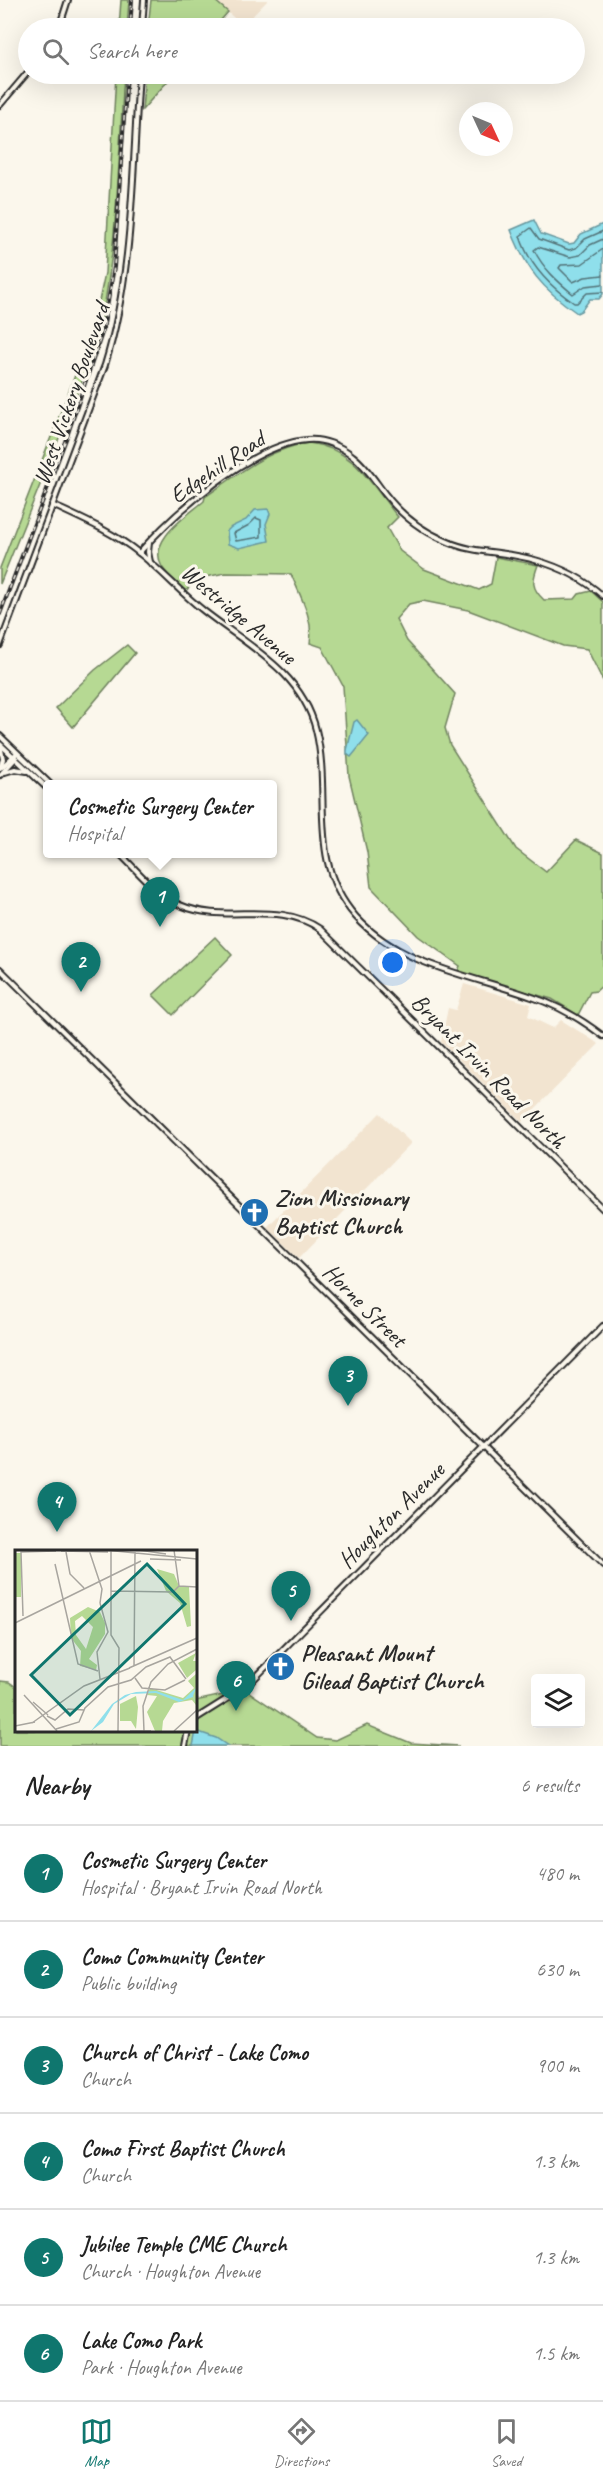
<!DOCTYPE html>
<meta charset="utf-8">
<style>
:root{--surface:#fff;--page:#f6f6f6;--text:#222;--muted:#767676;--line:#e0e0e0;--accent:#0f766e}
body{margin:0;font-family:Caveat,sans-serif;background:var(--page);color:var(--text)}
.controls{position:absolute;right:18px;bottom:18px;display:grid;overflow:hidden;border-radius:6px;box-shadow:0 6px 24px #0002}
.controls button{width:54px;height:54px;display:grid;place-items:center;padding:0;border:0;border-bottom:2px solid var(--line);background:var(--surface);color:var(--text);font:30px sans-serif}
.compass{position:absolute;left:459px;top:102px;width:54px;height:54px;border-radius:50%;background:var(--surface);box-shadow:0 6px 24px #0002;rotate:134deg}
.you{position:absolute;left:393px;top:963px;width:21px;height:21px;margin:-15px;border:4px solid #fff;border-radius:50%;background:#1a73e8;box-shadow:0 0 0 9px #1a73e833}
.badge{display:grid;place-items:center;width:39px;height:39px;border-radius:50%;background:var(--accent);color:#fff;font-size:20px;font-weight:700}
.pin{position:absolute;translate:-50% -50px;filter:drop-shadow(0 2px 3px #0008)}
.pin::after{content:'';position:absolute;top:32px;width:21px;height:18px;background:inherit;clip-path:polygon(0 0,100% 0,50% 100%)}
.popup{position:absolute;left:43px;top:780px;width:234px;height:78px;box-sizing:border-box;display:grid;place-content:center;border-radius:6px;background:var(--surface);filter:drop-shadow(0 2px 4px #0005);font-size:20px;white-space:nowrap;color:var(--muted)}
.popup b{font-size:22px;color:var(--text)}
.popup::after{content:'';position:absolute;left:50%;top:100%;margin-left:-12px;border:12px solid transparent;border-top-color:var(--surface)}
.list{margin:0;padding:0;list-style:none}
h2{display:flex;justify-content:space-between;align-items:center;height:78px;margin:0;padding:0 24px;font-size:26px}
h2 small{font-size:20px;font-weight:400;color:var(--muted)}
.list li{display:grid;grid-template-columns:39px 1fr auto;gap:18px;align-items:center;box-sizing:border-box;height:96px;padding:0 24px;border-top:2px solid var(--line)}
.list b{display:block;font-size:22px;white-space:nowrap}
.list p{margin:0;font-size:20px;white-space:nowrap;color:var(--muted)}
.list em{font-size:20px;font-style:normal;color:var(--muted)}
.icon{flex:none;width:33px;height:33px;fill:none;stroke:currentColor;stroke-width:2;stroke-linecap:round;stroke-linejoin:round}
.map{position:relative;flex:none;width:603px;height:1746px;overflow:hidden}
.search{position:absolute;background:var(--surface);box-shadow:0 6px 24px #0002;left:18px;right:18px;top:18px;height:66px;display:flex;align-items:center;gap:15px;box-sizing:border-box;padding:0 21px;border-radius:33px;color:var(--muted);font-size:22px}
.sheet{height:654px;background:var(--surface)}
nav{display:flex;justify-content:space-around;align-items:center;box-sizing:border-box;height:84px;border-top:2px solid var(--line);background:var(--surface);font-size:16px;color:var(--muted)}
nav a{display:grid;justify-items:center;gap:3px}
nav .on{color:var(--accent)}
.map>svg:first-child{display:block}
.built{fill:#f2e4d0}
.green{fill:#b6d993;stroke:#70825f;stroke-width:1.5}
.water{fill:#8fdfeb;stroke:#67979e;stroke-width:1.5}
.lines{fill:none;stroke-linecap:round;stroke-linejoin:round}
.shore{stroke:#537378;stroke-width:1.5}
.secondary-casing{stroke:#2b2b2b;stroke-width:8}
.secondary{stroke:#fbf7ec;stroke-width:4}
.rail-casing{stroke:#2b2b2b;stroke-width:4}
.rail{stroke:#fbf7ec;stroke-width:1.5;stroke-dasharray:4.5;stroke-linecap:butt}
.labels{text-anchor:middle;stroke-width:6;stroke-linejoin:round;paint-order:stroke}
.street-label{font-size:24px;fill:#2b2b2b;stroke:#fbf7ec}
.poi-label{font-size:24px;font-weight:bold;fill:#2b2b2b;stroke:#fbf7ec;text-anchor:start}
.inset-road{fill:none;stroke:#a8a59f;stroke-width:1.5}
.view{fill:#0f766e;fill-opacity:0.15;stroke:#0f766e;stroke-width:3}
.inset-edge{fill:none;stroke:#2b2b2b;stroke-width:3}
</style>
<div class="map">
<svg width="603" height="1746" viewBox="0 0 603 1746">
<rect width="100%" height="100%" fill="#fbf7ec"/>
<filter id="ink" filterUnits="userSpaceOnUse"><feTurbulence type="fractalNoise" baseFrequency=".0167" numOctaves="2"/><feDisplacementMap in="SourceGraphic" scale="12" xChannelSelector="R" yChannelSelector="G"/><feConvolveMatrix kernelMatrix="1 2 1 2 8 2 1 2 1" color-interpolation-filters="sRGB"/></filter>
<g filter="url(#ink)">
<g class="built">
<polygon points="214,0 268,0 243,26"/>
<polygon points="464,984 531,1004 528,1016 553,1028 561,1020 599,1044 522,1122 441,1042 448,1008 456,1010"/>
<polygon points="380,1113 411,1143 299,1258 267,1227"/>
</g>
<g class="green">
<polygon points="121,0 129,0 127,28 119,28"/>
<polygon points="151,0 214,0 228,12 214,28 148,28"/>
<path d="M 116,74 L 124,74 C 118,165 118,259 95,349 L 0,584 L 0,568 L 93,329 L 105,273 Z"/>
<polygon points="145,74 174,74 142,110"/>
<path d="M 309,443 C 356,449 370,484 398,517 L 387,528 L 400,551 L 424,569 L 479,590 L 491,584 L 496,557 L 538,565 C 532,581 531,588 544,600 L 575,599 L 579,594 L 591,591 L 603,602 L 603,681 L 587,649 L 563,646 L 468,610 L 423,601 L 409,604 L 396,619 L 407,641 L 455,694 L 445,728 L 450,745 L 516,849 L 546,872 L 576,840 L 603,853 L 603,985 L 596,991 L 590,992 L 578,1015 L 552,999 L 457,973 L 460,966 L 418,936 L 371,887 L 367,852 L 349,776 L 343,686 L 322,647 L 310,643 C 314,619 300,596 291,574 L 225,573 L 196,579 L 185,592 C 178,584 168,576 162,567 C 147,540 187,516 204,501 L 205,497 C 237,475 269,448 309,443 Z"/>
<polygon points="127,645 135,653 73,727 56,708 95,670"/>
<polygon points="215,937 232,955 173,1015 153,995"/>
<polygon points="0,1681 9,1682 16,1687 16,1730 195,1730 195,1701 246,1690 317,1738 336,1740 367,1725 411,1743 459,1746 0,1746"/>
</g>
<g class="water">
<path d="M 534,220 L 541,234 L 569,244 L 574,243 L 581,234 L 603,224 L 603,294 L 599,299 L 590,299 L 581,311 L 577,313 C 542,289 526,269 511,230 Z"/>
<polygon points="268,509 270,514 266,524 269,541 239,548 228,544 227,531 231,527 246,520 255,510"/>
<polygon points="357,720 369,735 351,757 347,754 347,750 354,722"/>
<polygon points="196,1731 216,1738 228,1746 193,1746"/>
</g>
<g class="lines">
<g class="shore">
<path d="M 603,231 L 585,239 L 576,248 L 569,250 L 539,239 L 531,228 L 520,236 C 529,265 549,286 574,303 L 577,303 L 587,293 L 603,292"/>
<path d="M 603,239 L 590,245 L 580,255 L 570,257 L 538,247 L 534,250 C 543,268 557,281 573,294 L 585,286 L 603,284"/>
<polyline points="603,249 582,264 561,265 559,268 573,282 585,277 603,275"/>
<polygon points="256,518 261,520 261,537 236,541 234,533 249,525"/>
</g>
<defs>
<g id="secondary">
<polyline points="59,28 68,0"/>
<polyline points="142,28 144,0"/>
<polyline points="0,105 28,72"/>
<path d="M 52,505 C 82,519 113,532 139,553 C 162,571 181,593 204,611 C 247,645 302,672 316,730 C 332,795 306,861 356,917 C 402,967 471,975 532,997 C 557,1005 581,1019 603,1036"/>
<polyline points="149,543 148,552 150,562"/>
<path d="M 139,553 C 174,513 252,444 307,440 C 322,438 341,446 353,456 C 366,466 375,481 385,494 C 401,515 422,531 446,541 C 474,554 506,551 535,560 C 560,567 584,579 603,596"/>
<path d="M 0,645 L 105,365 C 134,271 132,171 139,74"/>
<polyline points="0,736 50,784"/>
<polyline points="0,744 48,789"/>
<polyline points="2,767 17,753"/>
<polyline points="0,768 3,759 0,745"/>
<polyline points="5,772 15,769 27,771"/>
<polyline points="0,775 16,758"/>
<path d="M 120,854 C 138,871 156,895 180,905 C 226,925 276,899 320,929 L 603,1209"/>
<polyline points="0,969 603,1565"/>
<polyline points="195,1719 246,1687 603,1326"/>
<polyline points="185,1746 188,1730"/>
</g>
</defs>
<use href="#secondary" class="secondary-casing"/>
<use href="#secondary" class="secondary"/>
<defs>
<g id="rail">
<polyline points="130,28 132,0"/>
<polyline points="0,614 66,439 103,330 114,267 127,74"/>
</g>
</defs>
<use href="#rail" class="rail-casing"/>
<use href="#rail" class="rail"/>
</g>
</g>
<defs>
<symbol id="church-disc" viewBox="-11 -11 22 22"><circle r="9.5" fill="#1f6fb2" stroke="#fbf7ec"/><path d="M-1.2-6h2.4v3.5h3.3v2.4h-3.3V6h-2.4V-.1h-3.3v-2.4h3.3Z" fill="#fff"/></symbol>
</defs>
<g fill-rule="evenodd">
<use href="#church-disc" x="238" y="1196" width="33" height="33"/>
<use href="#church-disc" x="264" y="1650" width="33" height="33"/>
</g>
<g class="labels">
<g class="street-label">
<text transform="translate(71 394) rotate(-71)" y="8">West Vickery Boulevard</text>
<text transform="translate(217 467) rotate(-34)" y="8">Edgehill Road</text>
<text transform="translate(239 614) rotate(40)" y="8">Westridge Avenue</text>
<text transform="translate(489 1071) rotate(45)" y="8">Bryant Irvin Road North</text>
<text transform="translate(365 1305) rotate(45)" y="8">Horne Street</text>
<text transform="translate(391 1515) rotate(-45)" y="8">Houghton Avenue</text>
</g>
<g class="poi-label">
<text x="275" y="1206">Zion Missionary<tspan x="275" dy="28">Baptist Church</tspan></text>
<text x="301" y="1661">Pleasant Mount<tspan x="301" dy="28">Gilead Baptist Church</tspan></text>
</g>
</g>
<g transform="translate(15 1550)">
<rect width="182" height="182" fill="#fbf7ec"/>
<path d="M 0,3 L 6,3 L 6,47 L 0,47 ZM 142,19 L 159,24 L 164,36 L 174,37 L 176,76 L 172,77 L 165,53 L 151,41 ZM 73,57 L 85,62 L 90,73 L 90,84 L 74,109 L 82,115 L 81,120 L 65,116 L 66,101 L 56,88 L 55,68 ZM 67,66 L 78,77 L 71,99 L 61,85 L 60,71 ZM 181,103 L 178,111 L 182,111 L 181,120 L 172,128 L 163,113 ZM 181,124 L 181,155 L 177,150 L 159,153 L 148,171 L 147,181 L 140,181 L 132,162 L 142,146 L 132,145 L 135,138 L 168,148 L 179,138 L 173,131 ZM 121,146 L 123,157 L 121,179 L 116,171 L 105,171 L 105,154 Z" fill="#b6d993" fill-rule="evenodd"/>
<path d="M 181,138 L 178,146 L 181,154 L 178,147 L 164,152 L 141,143 L 116,144 L 99,154 L 88,172 L 76,181 L 97,154 L 110,145 L 121,142 L 141,141 L 168,150 Z" fill="#8fdfeb"/>
<path class="inset-road" d="M 74,0 L 87,39 L 85,53M 90,0 L 182,9M 124,0 L 151,4M 46,1 L 93,2M 96,1 L 96,85 L 104,98 L 103,181M 51,2 L 55,24 L 69,38M 135,9 L 166,10M 40,14 L 63,114 L 83,121M 164,36 L 182,37M 96,41 L 158,42 L 164,36 L 159,0M 8,66 L 6,2 L 41,1M 0,73 L 126,11M 119,116 L 120,2M 114,118 L 182,88M 120,128 L 127,138 L 150,140 L 170,130M 85,129 L 82,102 L 93,82 L 85,53M 9,145 L 42,181M 18,152 L 33,165M 32,166 L 40,170 L 53,159 L 69,160M 17,173 L 69,136 L 115,118M 0,176 L 20,172M 41,179 L 64,172 L 70,158 L 93,137 L 116,130 L 131,117 L 155,107 L 171,129M 115,181 L 136,181M 129,181 L 128,156 L 136,132 L 153,114 L 182,99M 159,181 L 182,160"/>
<path class="view" d="M 132,14 L 170,54 L 55,165 L 16,125 Z"/>
<rect width="182" height="182" class="inset-edge"/>
</g>
</svg>
<div class="controls">
<button><svg class="icon" aria-label="layers" viewBox="0 0 24 24"><path d="M12 4l9 5-9 5-9-5zM3 14l9 5 9-5"/></svg></button>
</div>
<svg class="compass" viewBox="-18 -18 36 36"><path d="M0-13l5 13h-10z" fill="#e53935"/><path d="M0 13l5-13h-10z" fill="#767676"/></svg>
<div class="you"></div>
<div class="pin badge" style="left:160px;top:927px">1</div>
<div class="popup"><b>Cosmetic Surgery Center</b>Hospital</div>
<div class="pin badge" style="left:81px;top:992px">2</div>
<div class="pin badge" style="left:348px;top:1406px">3</div>
<div class="pin badge" style="left:57px;top:1532px">4</div>
<div class="pin badge" style="left:291px;top:1621px">5</div>
<div class="pin badge" style="left:236px;top:1711px">6</div>
<div class="search"><svg class="icon" aria-label="search" viewBox="0 0 24 24"><circle cx="10" cy="10" r="6"/><path d="M15 15l6 6"/></svg>Search here</div>
</div>
<section class="sheet">
<h2>Nearby<small>6 results</small></h2>
<ul class="list">
<li><span class="badge">1</span><div><b>Cosmetic Surgery Center</b><p>Hospital · Bryant Irvin Road North</p></div><em>480 m</em></li>
<li><span class="badge">2</span><div><b>Como Community Center</b><p>Public building</p></div><em>630 m</em></li>
<li><span class="badge">3</span><div><b>Church of Christ - Lake Como</b><p>Church</p></div><em>900 m</em></li>
<li><span class="badge">4</span><div><b>Como First Baptist Church</b><p>Church</p></div><em>1.3 km</em></li>
<li><span class="badge">5</span><div><b>Jubilee Temple CME Church</b><p>Church · Houghton Avenue</p></div><em>1.3 km</em></li>
<li><span class="badge">6</span><div><b>Lake Como Park</b><p>Park · Houghton Avenue</p></div><em>1.5 km</em></li>
</ul>
</section>
<nav>
<a class="on"><svg class="icon" aria-label="map" viewBox="0 0 24 24"><path d="M3 6l6-2 6 2 6-2v14l-6 2-6-2-6 2zM9 4v14M15 6v14"/></svg>Map</a>
<a><svg class="icon" aria-label="directions" viewBox="0 0 24 24"><path d="M12 3l9 9-9 9-9-9zM9 14v-3h6M13 9l2 2-2 2"/></svg>Directions</a>
<a><svg class="icon" aria-label="saved" viewBox="0 0 24 24"><path d="M7 4h10v16l-5-4-5 4z"/></svg>Saved</a>
</nav>
